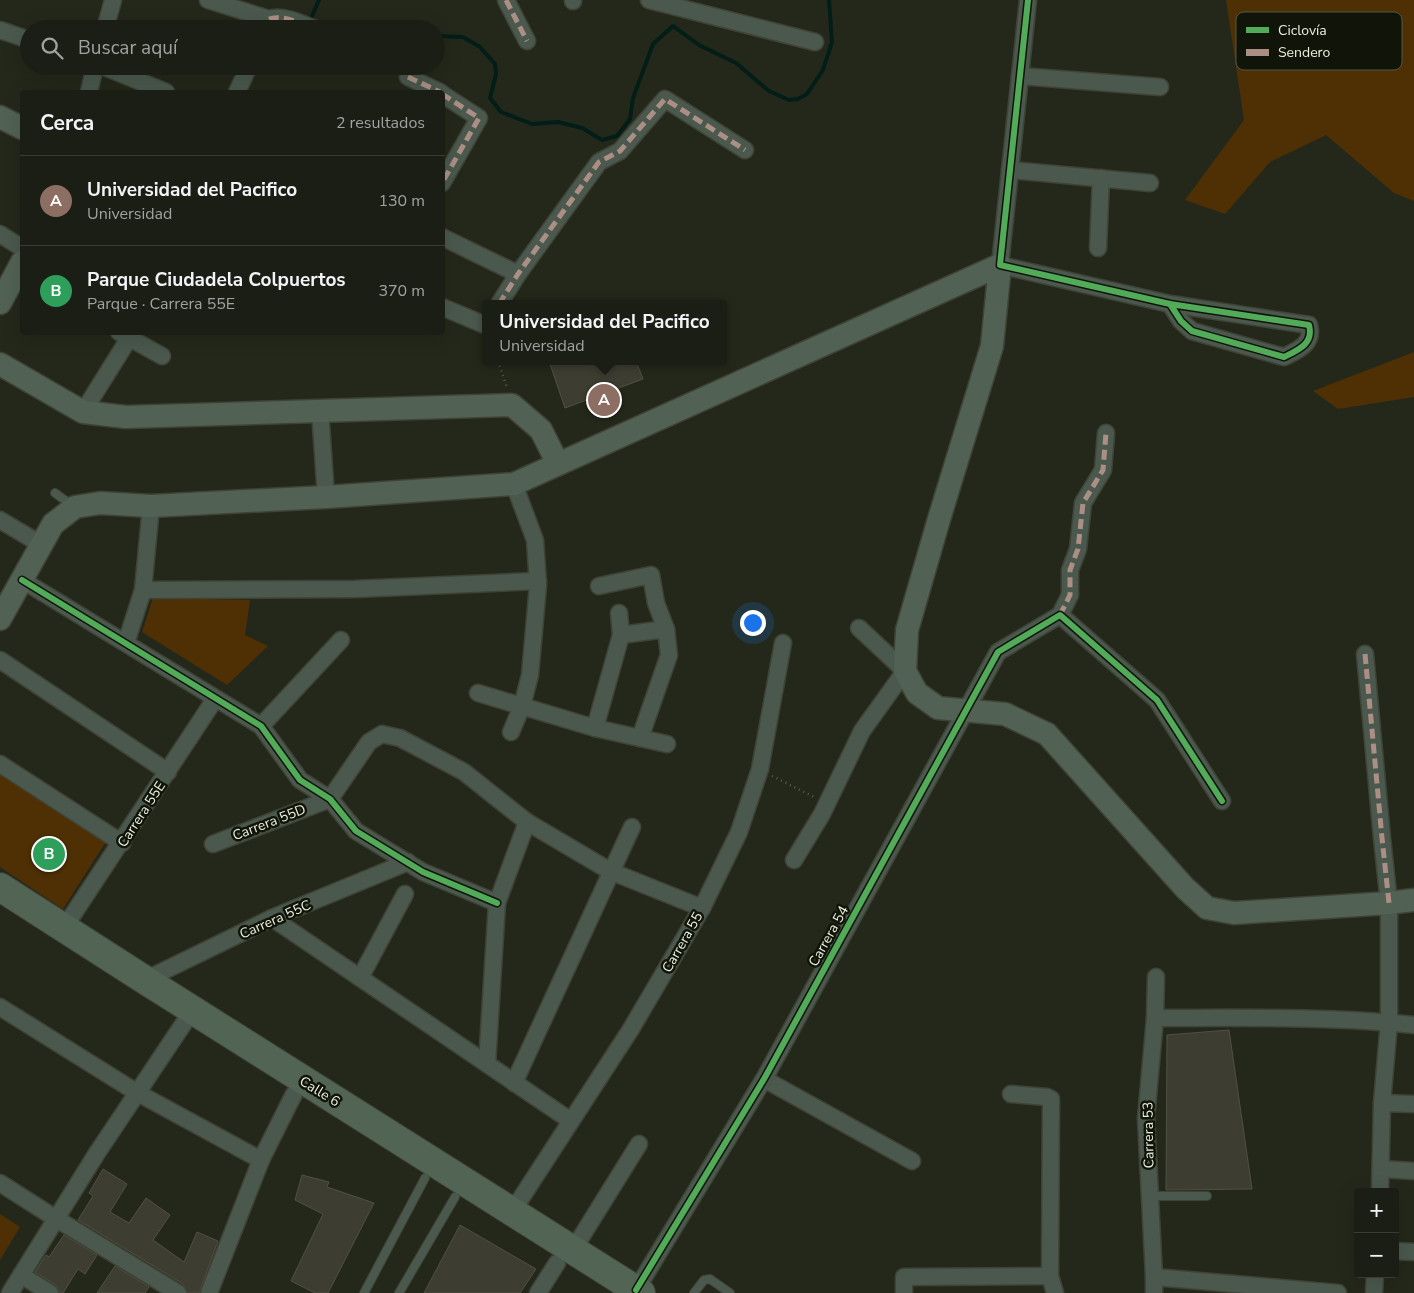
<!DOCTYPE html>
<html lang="es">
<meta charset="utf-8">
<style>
:root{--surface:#1b1e14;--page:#24271d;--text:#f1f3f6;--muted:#a0a2a0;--line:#393c34;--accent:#a5aa9a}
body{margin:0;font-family:"Nunito Sans",sans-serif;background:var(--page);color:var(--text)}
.controls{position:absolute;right:15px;bottom:15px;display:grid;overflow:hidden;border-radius:5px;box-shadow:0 5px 20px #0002}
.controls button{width:45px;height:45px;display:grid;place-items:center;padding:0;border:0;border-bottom:1px solid var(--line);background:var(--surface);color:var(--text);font:25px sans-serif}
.you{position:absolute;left:752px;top:622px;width:18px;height:18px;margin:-12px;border:4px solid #fff;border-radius:50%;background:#1a73e8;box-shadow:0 0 0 8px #1a73e833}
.badge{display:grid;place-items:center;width:32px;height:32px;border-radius:50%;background:var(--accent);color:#fff;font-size:16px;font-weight:700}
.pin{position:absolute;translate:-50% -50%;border:2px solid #fff;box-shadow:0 1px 5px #0006}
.popup{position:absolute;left:482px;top:300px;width:245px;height:65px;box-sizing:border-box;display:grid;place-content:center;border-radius:5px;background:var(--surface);filter:drop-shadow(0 1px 4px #0005);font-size:16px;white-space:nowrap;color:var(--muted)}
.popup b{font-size:19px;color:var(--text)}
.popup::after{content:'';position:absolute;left:50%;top:100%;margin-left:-10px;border:10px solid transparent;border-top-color:var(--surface)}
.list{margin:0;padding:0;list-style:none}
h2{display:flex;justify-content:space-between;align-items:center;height:65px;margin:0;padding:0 20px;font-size:21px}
h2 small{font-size:16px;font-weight:400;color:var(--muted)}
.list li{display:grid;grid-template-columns:32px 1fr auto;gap:15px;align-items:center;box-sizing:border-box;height:90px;padding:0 20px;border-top:1px solid var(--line)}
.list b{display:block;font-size:19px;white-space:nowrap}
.list p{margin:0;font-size:16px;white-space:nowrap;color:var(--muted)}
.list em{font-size:16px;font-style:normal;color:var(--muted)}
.icon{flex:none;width:28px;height:28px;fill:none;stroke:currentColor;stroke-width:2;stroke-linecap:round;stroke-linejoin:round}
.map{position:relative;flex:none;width:1414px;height:1293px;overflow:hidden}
.search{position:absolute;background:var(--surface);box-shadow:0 5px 20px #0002;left:20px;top:20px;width:425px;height:55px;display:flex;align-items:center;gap:12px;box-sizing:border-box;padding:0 18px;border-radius:28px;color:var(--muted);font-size:19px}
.panel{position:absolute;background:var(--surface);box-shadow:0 5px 20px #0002;left:20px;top:90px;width:425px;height:245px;border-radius:5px}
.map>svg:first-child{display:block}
.green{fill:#4e3004}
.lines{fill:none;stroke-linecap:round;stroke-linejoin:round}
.stream{stroke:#031e18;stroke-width:4}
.building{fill:#3d3d31;stroke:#505044}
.lane-casing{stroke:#3f4336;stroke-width:10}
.street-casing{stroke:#3f4336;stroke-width:19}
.secondary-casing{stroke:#3f4336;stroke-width:25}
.highway-casing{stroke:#3f4336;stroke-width:30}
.path{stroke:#535c51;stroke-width:2.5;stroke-dasharray:1 4;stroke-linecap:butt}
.lane{stroke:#4a584d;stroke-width:8}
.street{stroke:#4a584d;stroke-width:16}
.secondary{stroke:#516254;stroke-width:22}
.highway{stroke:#526555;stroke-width:28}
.quiet{stroke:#ac8f84;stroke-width:5;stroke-dasharray:10 5;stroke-linecap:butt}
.cycleway-casing{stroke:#111409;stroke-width:9}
.cycleway{stroke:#51ab58;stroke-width:6}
.labels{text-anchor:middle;stroke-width:5;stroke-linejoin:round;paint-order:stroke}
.street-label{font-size:14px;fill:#eaf0df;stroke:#111409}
.key{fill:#111409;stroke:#525649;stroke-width:1}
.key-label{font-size:14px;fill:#eaf0df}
</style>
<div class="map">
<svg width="1414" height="1293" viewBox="0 0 1414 1293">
<rect width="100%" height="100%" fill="#24281a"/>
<g class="green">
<polygon points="1226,0 1414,0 1414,201 1394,193 1326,135 1270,162 1225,214 1185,200 1244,120"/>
<polygon points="1414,352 1414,397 1338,409 1313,391"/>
<polygon points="153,598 250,600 245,635 268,646 227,685 142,632"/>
<polygon points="0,771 107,840 63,909 0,867"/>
<polygon points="0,1214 20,1227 0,1260"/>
</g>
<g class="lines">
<g class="stream">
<polyline points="309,23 319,0"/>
<polyline points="436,36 463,37 480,47 495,64 496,74 490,98 501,112 532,124 558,122 582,128 602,140 617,136 630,119 633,98 653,44 673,26 699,45 736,63 769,91 789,100 798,99 807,94 823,70 832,42 829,0"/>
</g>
</g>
<g class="building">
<polygon points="549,361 636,361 643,379 565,408"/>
<polygon points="1229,1030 1252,1189 1166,1190 1167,1035"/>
<polygon points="103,1169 127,1184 110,1212 129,1223 146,1198 170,1215 153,1240 184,1262 197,1232 218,1241 199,1293 188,1293 183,1284 78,1220 93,1196 89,1193"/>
<polygon points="302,1175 329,1182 327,1187 374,1203 328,1293 315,1293 291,1281 323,1214 295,1200"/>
<polygon points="460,1225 536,1269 520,1293 424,1293"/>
<polygon points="64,1235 97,1255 85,1274 78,1269 63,1293 60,1293 56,1285 35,1272 46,1255 49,1257"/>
<polygon points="115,1266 149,1287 145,1293 97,1293"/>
</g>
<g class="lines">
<defs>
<g id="lane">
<polyline points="55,493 73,506"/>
<polyline points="1150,1196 1207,1196"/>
<polyline points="364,1293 425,1178"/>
<polyline points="399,1293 455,1197"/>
<polyline points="694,1293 704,1280 710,1279 730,1293"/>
</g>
<g id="street">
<path d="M 208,0 L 269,19 C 282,14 303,24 315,29"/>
<polyline points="506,0 527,41"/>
<polyline points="649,0 815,42"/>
<path d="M 1028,0 L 1000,265 L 1170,304 L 1309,325 C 1314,344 1298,350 1284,357 L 1192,331 L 1181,321 L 1170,304"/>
<polyline points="573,1 573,0"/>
<polyline points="105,29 113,0"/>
<polyline points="0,30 29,40"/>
<polyline points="102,66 166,92"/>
<polyline points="1020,76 1160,87"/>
<polyline points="408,77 440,92"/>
<polyline points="89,92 95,66"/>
<polyline points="237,92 249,66"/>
<polyline points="442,94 479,118 442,183"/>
<polyline points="1010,170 1150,183"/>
<polyline points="0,234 22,248"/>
<polyline points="442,237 518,274"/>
<polyline points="1098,248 1101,178"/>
<polyline points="499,304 518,274 599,162 620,151 665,99 745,150"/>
<polyline points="442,307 485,325"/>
<polyline points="119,332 162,356"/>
<polyline points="320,410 326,497"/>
<polyline points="83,412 133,332"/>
<polyline points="0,520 42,545"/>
<polyline points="22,580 261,726 300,780 330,799 356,831 423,872 497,903"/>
<polyline points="599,586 651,575 656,603 666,629 669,655 640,738"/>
<polyline points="143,590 355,589 538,581"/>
<polyline points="1060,615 1157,700 1222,801"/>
<polyline points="1060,615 1070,595 1070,570 1078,549 1083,503 1103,470 1106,433"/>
<polyline points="621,635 666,629"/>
<polyline points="126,643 143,590 151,506"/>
<polyline points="1365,654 1382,838 1389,903 1389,1022 1382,1103 1380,1192"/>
<polyline points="0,660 168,772"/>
<polyline points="478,693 595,728 667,744"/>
<polyline points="261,726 341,640"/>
<polyline points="595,728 621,635 619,613"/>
<polyline points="511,732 522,706 530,675 538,585 535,540 514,484"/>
<polyline points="0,764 122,843"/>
<polyline points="213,844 330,799 369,742 382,734 400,738 464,772 527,822 610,871 702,908"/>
<polyline points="794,860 822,814 862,731 905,671 859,628"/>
<polyline points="272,918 571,1121"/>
<polyline points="64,928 215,699"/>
<polyline points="360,978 405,894"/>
<polyline points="145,980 272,918 408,862"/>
<polyline points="0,1007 136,1092 261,1160"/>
<path d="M 1155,1018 C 1240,1018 1330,1016 1414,1025"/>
<polyline points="487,1064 497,903 527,822"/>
<polyline points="764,1079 912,1161"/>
<polyline points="514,1083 632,827"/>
<polyline points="1011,1094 1047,1097 1051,1099 1050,1276 1055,1293"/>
<polyline points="1382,1103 1414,1104"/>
<polyline points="1381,1169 1414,1171"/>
<polyline points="0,1183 55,1218 178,1293"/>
<polyline points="512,1212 631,1029 702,908 739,832 760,769 783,643"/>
<polyline points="573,1250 639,1144"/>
<polyline points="1395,1251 1414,1252"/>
<polyline points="21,1275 50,1293"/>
<polyline points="1154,1277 1338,1293"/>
<polyline points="636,1290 764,1079 998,652 1060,615"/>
<polyline points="10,1293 97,1153 184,1023"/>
<polyline points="209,1293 261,1160 294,1094"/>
<polyline points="538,1293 557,1263"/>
<polyline points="904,1293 904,1277 1050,1276"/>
<polyline points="1154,1293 1154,1277 1146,1118 1155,1018 1156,977"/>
<polyline points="1374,1293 1375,1274"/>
</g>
<g id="secondary">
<polyline points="0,117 22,128"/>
<polyline points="0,303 22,262"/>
<polyline points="0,364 83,412 126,417 512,405 541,430 558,464"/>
<polyline points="0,619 53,524 75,507 100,503 151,506 326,497 514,484 1000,265 992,346 939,519 907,630 905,671 917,693 938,708 1005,714 1047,734 1185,888 1207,908 1234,913 1389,903 1414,900"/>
</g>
<polyline id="highway" points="0,887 145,980 641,1293"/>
</defs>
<use href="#lane" class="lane-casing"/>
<use href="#street" class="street-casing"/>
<use href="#secondary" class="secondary-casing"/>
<use href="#highway" class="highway-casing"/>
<g class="path">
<polyline points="498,361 507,388"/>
<polyline points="772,776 814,797"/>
</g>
<use href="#lane" class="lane"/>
<use href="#street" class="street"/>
<use href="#secondary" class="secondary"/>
<use href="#highway" class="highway"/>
<g class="quiet">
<polyline points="506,0 527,41"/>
<path d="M 269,19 C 282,14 303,24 315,29"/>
<polyline points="408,77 440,92"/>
<polyline points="442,94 479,118 442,183"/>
<polyline points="499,304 518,274 599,162 620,151 665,99 745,150"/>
<polyline points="1060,615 1070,595 1070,570 1078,549 1083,503 1103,470 1106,433"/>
<polyline points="1365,654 1382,838 1389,903"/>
</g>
<defs>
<g id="cycleway">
<path d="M 1028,0 L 1000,265 L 1170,304 L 1309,325 C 1314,344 1298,350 1284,357 L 1192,331 L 1181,321 L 1170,304"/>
<polyline points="22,580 261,726 300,780 330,799 356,831 423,872 497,903"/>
<polyline points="636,1290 764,1079 998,652 1060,615 1157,700 1222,801"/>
</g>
</defs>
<use href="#cycleway" class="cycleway-casing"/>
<use href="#cycleway" class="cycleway"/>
</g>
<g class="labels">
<g class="street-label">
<text transform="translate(141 814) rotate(-57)" y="5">Carrera 55E</text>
<text transform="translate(269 822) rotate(-21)" y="5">Carrera 55D</text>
<text transform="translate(275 919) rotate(-24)" y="5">Carrera 55C</text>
<text transform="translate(828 936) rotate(-61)" y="5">Carrera 54</text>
<text transform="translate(682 942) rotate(-60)" y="5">Carrera 55</text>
<text transform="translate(320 1091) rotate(32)" y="5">Calle 6</text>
<text transform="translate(1148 1135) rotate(-91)" y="5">Carrera 53</text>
</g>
</g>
<rect x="1236" y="12" width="166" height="58" rx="8" class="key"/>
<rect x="1246" y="27" width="23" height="6" fill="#51ab58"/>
<rect x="1246" y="49" width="23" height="7" fill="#ac8f84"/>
<g class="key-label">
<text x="1278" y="35">Ciclovía</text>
<text x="1278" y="57">Sendero</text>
</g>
</svg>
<div class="controls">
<button>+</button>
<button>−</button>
</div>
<div class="you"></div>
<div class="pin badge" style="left:604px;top:400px;background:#8d6e63">A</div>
<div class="popup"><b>Universidad del Pacifico</b>Universidad</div>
<div class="pin badge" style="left:49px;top:854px;background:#2e9e5b">B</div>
<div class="search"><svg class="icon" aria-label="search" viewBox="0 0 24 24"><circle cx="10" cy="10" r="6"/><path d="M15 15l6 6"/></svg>Buscar aquí</div>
<section class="panel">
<h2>Cerca<small>2 resultados</small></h2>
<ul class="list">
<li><span class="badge" style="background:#8d6e63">A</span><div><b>Universidad del Pacifico</b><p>Universidad</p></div><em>130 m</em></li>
<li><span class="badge" style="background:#2e9e5b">B</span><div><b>Parque Ciudadela Colpuertos</b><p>Parque · Carrera 55E</p></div><em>370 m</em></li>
</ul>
</section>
</div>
